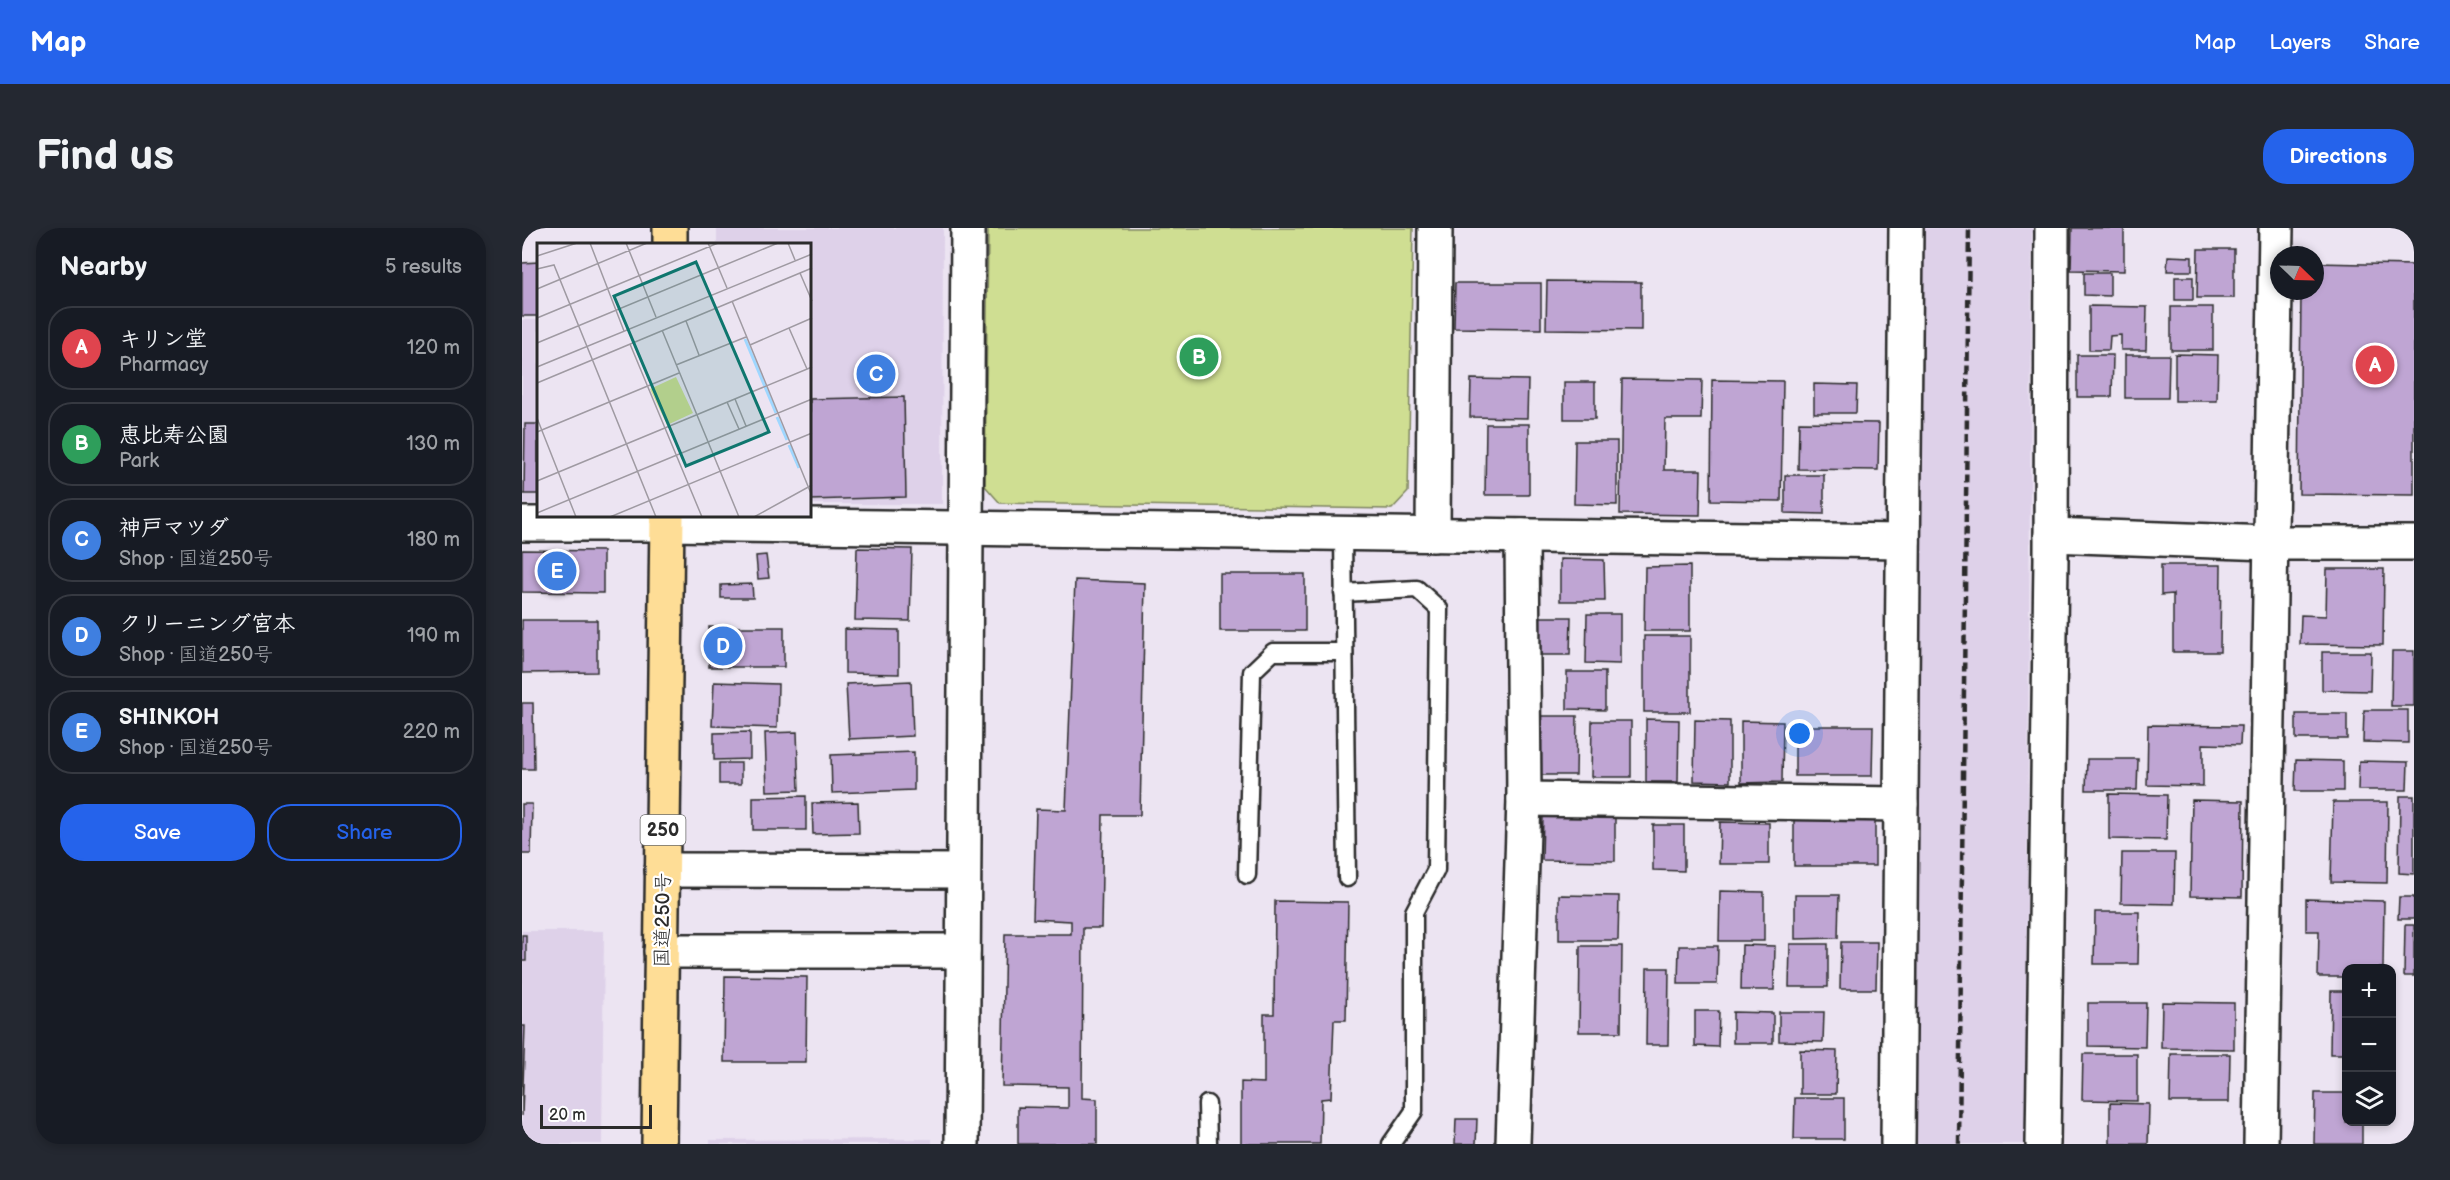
<!DOCTYPE html>
<meta charset="utf-8">
<style>
:root{--surface:#171b24;--page:#242831;--text:#f1f3f6;--muted:#9ea1a6;--line:#363941;--accent:#2563eb}
body{margin:0;font-family:"Balsamiq Sans","Klee One",sans-serif;background:var(--page);color:var(--text)}
.controls{position:absolute;right:18px;bottom:18px;display:grid;overflow:hidden;border-radius:12px;box-shadow:0 3px 9px #0003}
.controls button{width:54px;height:54px;display:grid;place-items:center;padding:0;border:0;border-bottom:2px solid var(--line);background:var(--surface);color:var(--text);font:30px sans-serif}
.compass{position:absolute;left:1748px;top:18px;width:54px;height:54px;border-radius:50%;background:var(--surface);box-shadow:0 3px 9px #0003;rotate:113deg}
.scale{position:absolute;left:18px;bottom:15px;width:112px;box-sizing:border-box;padding-left:6px;border:3px solid #2b2b2b;border-top:0;font-size:16px;line-height:21px;white-space:nowrap;color:#2b2b2b;-webkit-text-stroke:4px #fff;paint-order:stroke}
.you{position:absolute;left:1278px;top:506px;width:21px;height:21px;margin:-15px;border:4px solid #fff;border-radius:50%;background:#1a73e8;box-shadow:0 0 0 9px #1a73e833}
.badge{display:grid;place-items:center;width:39px;height:39px;border-radius:50%;background:var(--accent);color:#fff;font-size:20px;font-weight:700}
.pin{position:absolute;translate:-50% -50%;border:3px solid #fff;box-shadow:0 2px 6px #0006}
.list{margin:0;padding:0;list-style:none}
h2{display:flex;justify-content:space-between;align-items:center;height:78px;margin:0;padding:0 24px;font-size:26px}
h2 small{font-size:20px;font-weight:400;color:var(--muted)}
.list li{display:grid;grid-template-columns:39px 1fr auto;gap:18px;align-items:center;box-sizing:border-box;height:84px;margin:0 12px 12px;padding:0 12px;border:2px solid var(--line);border-radius:24px}
.list b{display:block;font-size:22px;white-space:nowrap}
.list p{margin:0;font-size:20px;white-space:nowrap;color:var(--muted)}
.list em{font-size:20px;font-style:normal;color:var(--muted)}
.actions{display:flex;gap:12px;padding:18px 24px}
.actions a{flex:1;padding:14px 0;border:2px solid var(--accent);border-radius:24px;text-align:center;font-size:21px;color:var(--accent)}
.actions .main{background:var(--accent);color:#fff}
.icon{flex:none;width:33px;height:33px;fill:none;stroke:currentColor;stroke-width:2;stroke-linecap:round;stroke-linejoin:round}
.map{position:relative;flex:none;width:1892px;height:916px;overflow:hidden;border-radius:24px}
header{display:flex;align-items:center;gap:36px;box-sizing:border-box;height:84px;padding:0 30px;background:var(--accent);color:#fff}
header strong{font-size:28px}
nav{display:flex;gap:33px;margin-inline-start:auto;font-size:21px}
.intro{display:flex;align-items:center;justify-content:space-between;box-sizing:border-box;height:144px;padding:0 36px}
h1{margin:0;font-size:42px}
.button{padding:15px 27px;border-radius:24px;background:var(--accent);color:#fff;font-size:21px;font-weight:700}
main{display:flex;gap:36px;padding:0 36px}
aside{flex:1;background:var(--surface);border-radius:24px;box-shadow:0 3px 9px #0003}
.map>svg:first-child{display:block}
.built{fill:#ded1e9}
.green{fill:#cfde92;stroke:#7d845e;stroke-width:1.5}
.building{fill:#bfa5d3;stroke:#2b2b2b;stroke-width:1.5}
.lines{fill:none;stroke-linecap:round;stroke-linejoin:round}
.service-casing{stroke:#2b2b2b;stroke-width:21}
.minor-casing{stroke:#2b2b2b;stroke-width:38}
.trunk-casing{stroke:#2b2b2b;stroke-width:38}
.service{stroke:#fff;stroke-width:16}
.minor{stroke:#fff;stroke-width:33}
.trunk{stroke:#fedd96;stroke-width:33}
.rail{stroke:#2b2b2b;stroke-width:4.5;stroke-dasharray:9 4.5;stroke-linecap:butt}
.labels{text-anchor:middle;stroke-width:4.5;stroke-linejoin:round;paint-order:stroke}
.shield{fill:#fff;stroke:#6b6b6b;stroke-width:1.5}
.shield-label{font-size:18px;font-weight:bold;fill:#2b2b2b}
.street-label{font-size:20px;fill:#2b2b2b;stroke:#fff}
.inset-river{fill:none;stroke:#9fd7ff;stroke-width:3}
.inset-road{fill:none;stroke:#9f9aa2;stroke-width:1.5}
.view{fill:#0f766e;fill-opacity:0.15;stroke:#0f766e;stroke-width:3}
.inset-edge{fill:none;stroke:#2b2b2b;stroke-width:3}
</style>
<header>
<strong>Map</strong>
<nav><a>Map</a><a>Layers</a><a>Share</a></nav>
</header>
<div class="intro"><h1>Find us</h1><a class="button">Directions</a></div>
<main>
<aside>
<h2>Nearby<small>5 results</small></h2>
<ul class="list">
<li><span class="badge" style="background:#e0444e">A</span><div><b>キリン堂</b><p>Pharmacy</p></div><em>120 m</em></li>
<li><span class="badge" style="background:#2e9e5b">B</span><div><b>恵比寿公園</b><p>Park</p></div><em>130 m</em></li>
<li><span class="badge" style="background:#3f7fe0">C</span><div><b>神戸マツダ</b><p>Shop · 国道250号</p></div><em>180 m</em></li>
<li><span class="badge" style="background:#3f7fe0">D</span><div><b>クリーニング宮本</b><p>Shop · 国道250号</p></div><em>190 m</em></li>
<li><span class="badge" style="background:#3f7fe0">E</span><div><b>SHINKOH</b><p>Shop · 国道250号</p></div><em>220 m</em></li>
</ul>
<div class="actions"><a class="main">Save</a><a>Share</a></div>
</aside>
<div class="map">
<svg width="1892" height="916" viewBox="0 0 1892 916">
<rect width="100%" height="100%" fill="#ece4f2"/>
<filter id="ink" filterUnits="userSpaceOnUse"><feTurbulence type="fractalNoise" baseFrequency=".0167" numOctaves="2"/><feDisplacementMap in="SourceGraphic" scale="12" xChannelSelector="R" yChannelSelector="G"/><feConvolveMatrix kernelMatrix="1 2 1 2 8 2 1 2 1" color-interpolation-filters="sRGB"/></filter>
<g filter="url(#ink)">
<g class="built">
<polygon points="195,0 421,0 420,276 288,276 288,16 195,16"/>
<polygon points="1396,0 1510,0 1503,916 1390,916"/>
<rect x="0" y="92" width="16" height="184"/>
<polygon points="0,703 82,703 80,916 0,916"/>
<polygon points="410,911 410,916 188,916 188,912"/>
</g>
<polygon class="green" points="466,0 891,0 886,264 870,281 478,275 463,258"/>
<g class="building">
<polygon points="1550,0 1602,0 1602,43 1549,42"/>
<polygon points="1676,21 1712,21 1712,70 1675,70"/>
<polygon points="1646,28 1670,29 1670,43 1645,43"/>
<polygon points="16,34 16,88 0,88 0,35"/>
<polygon points="1793,35 1892,37 1892,267 1777,266 1779,63 1793,63"/>
<polygon points="1562,45 1588,45 1588,68 1562,67"/>
<rect x="1653" y="49" width="18" height="23"/>
<polygon points="1025,53 1119,54 1119,102 1024,101"/>
<polygon points="933,55 1019,55 1019,101 932,100"/>
<polygon points="1567,78 1625,79 1624,122 1599,122 1599,107 1588,108 1587,122 1567,122"/>
<rect x="1649" y="79" width="42" height="43"/>
<polygon points="1653,126 1696,127 1695,173 1653,173"/>
<polygon points="1555,127 1591,127 1590,169 1555,169"/>
<polygon points="1603,127 1647,127 1646,170 1603,170"/>
<polygon points="949,151 1006,152 1005,190 948,189"/>
<polygon points="1100,151 1180,152 1179,191 1143,191 1142,242 1179,242 1178,287 1098,286"/>
<polygon points="1190,152 1261,153 1259,273 1189,272"/>
<rect x="1042" y="154" width="31" height="37"/>
<polygon points="1292,156 1335,157 1334,185 1292,185"/>
<polygon points="382,169 384,269 288,272 288,171"/>
<polygon points="1277,194 1357,195 1356,242 1276,241"/>
<polygon points="3,196 16,196 16,266 2,266"/>
<polygon points="964,196 1007,196 1007,267 963,267"/>
<polygon points="1053,213 1095,213 1095,277 1052,276"/>
<polygon points="1263,247 1302,247 1302,286 1263,285"/>
<polygon points="335,320 390,321 388,393 333,392"/>
<polygon points="0,322 81,323 81,365 0,364"/>
<polygon points="244,327 247,350 236,351 234,328"/>
<polygon points="1038,331 1082,332 1083,373 1038,373"/>
<polygon points="1639,337 1699,337 1698,424 1651,424 1651,366 1639,367"/>
<polygon points="1168,338 1168,403 1122,403 1123,339"/>
<polygon points="1805,341 1862,341 1861,417 1778,416 1779,387 1804,388"/>
<rect x="698" y="346" width="85" height="57"/>
<polygon points="553,352 623,355 618,587 581,587 579,700 561,700 560,870 575,871 575,916 496,916 496,879 546,880 546,859 480,858 483,706 549,706 549,693 511,691 514,581 544,582"/>
<polygon points="230,356 231,370 199,370 199,357"/>
<polygon points="1065,386 1098,386 1098,436 1064,435"/>
<polygon points="1015,389 1049,389 1048,427 1015,427"/>
<polygon points="0,392 75,392 75,444 0,445"/>
<rect x="187" y="399" width="75" height="40"/>
<polygon points="323,401 377,402 377,446 323,445"/>
<rect x="1122" y="408" width="46" height="76"/>
<polygon points="1870,423 1892,423 1892,478 1869,478"/>
<polygon points="1800,424 1849,424 1848,463 1800,462"/>
<polygon points="1045,444 1083,444 1083,482 1045,481"/>
<polygon points="389,453 391,508 327,511 324,456"/>
<polygon points="192,454 256,456 255,500 190,498"/>
<polygon points="0,475 11,475 12,541 0,541"/>
<polygon points="1842,482 1886,482 1886,515 1841,514"/>
<rect x="1774" y="486" width="51" height="25"/>
<polygon points="1017,488 1055,488 1054,547 1017,547"/>
<polygon points="1124,491 1157,492 1156,554 1124,554"/>
<polygon points="1173,492 1208,493 1208,554 1172,553"/>
<polygon points="1070,493 1109,493 1109,549 1069,549"/>
<polygon points="1219,493 1261,494 1260,554 1219,555"/>
<polygon points="1626,497 1719,498 1718,517 1681,516 1681,558 1625,557"/>
<polygon points="1273,498 1351,498 1350,548 1273,548"/>
<polygon points="228,504 228,531 192,532 192,505"/>
<polygon points="275,504 277,562 245,563 243,505"/>
<polygon points="392,524 392,562 310,565 309,527"/>
<polygon points="1565,531 1616,531 1615,562 1564,562"/>
<polygon points="1774,532 1821,533 1821,563 1773,563"/>
<polygon points="1837,533 1886,534 1885,562 1836,562"/>
<rect x="197" y="535" width="22" height="21"/>
<polygon points="1587,566 1645,567 1644,612 1587,611"/>
<polygon points="284,568 284,602 231,602 231,569"/>
<polygon points="1878,568 1892,568 1892,646 1877,645"/>
<polygon points="1670,572 1721,573 1720,669 1668,668"/>
<polygon points="336,574 337,605 291,606 290,575"/>
<polygon points="1811,574 1866,574 1865,655 1809,654"/>
<polygon points="0,576 10,576 9,626 0,626"/>
<polygon points="1021,587 1093,587 1093,633 1020,632"/>
<rect x="1272" y="589" width="81" height="49"/>
<polygon points="1198,594 1247,595 1247,636 1197,636"/>
<polygon points="1131,597 1162,597 1162,643 1131,642"/>
<polygon points="1600,625 1653,625 1652,676 1599,675"/>
<polygon points="1198,663 1242,664 1242,713 1197,713"/>
<polygon points="1037,667 1097,668 1096,712 1037,712"/>
<polygon points="1273,667 1317,667 1316,710 1273,711"/>
<polygon points="1877,669 1892,669 1892,691 1876,691"/>
<polygon points="1784,671 1862,673 1861,740 1824,740 1824,749 1796,749 1797,703 1784,703"/>
<polygon points="753,673 826,674 824,792 812,792 809,870 799,871 798,916 719,916 719,854 742,855 742,786 752,786"/>
<polygon points="1573,684 1617,684 1616,736 1572,736"/>
<polygon points="1883,697 1892,697 1892,748 1882,748"/>
<rect x="0" y="707" width="4" height="26"/>
<polygon points="1319,714 1355,714 1354,761 1318,761"/>
<polygon points="1268,716 1306,716 1306,759 1267,759"/>
<polygon points="1220,717 1253,718 1252,762 1219,762"/>
<polygon points="1058,718 1100,718 1099,804 1057,804"/>
<polygon points="1157,718 1196,718 1195,756 1156,756"/>
<polygon points="1125,740 1147,740 1146,817 1124,817"/>
<polygon points="203,748 285,749 284,834 202,834"/>
<polygon points="1809,763 1824,763 1824,826 1808,826"/>
<polygon points="1640,774 1712,775 1712,821 1639,820"/>
<polygon points="1566,775 1624,775 1623,819 1566,818"/>
<polygon points="1173,783 1197,783 1196,819 1173,818"/>
<polygon points="1211,784 1251,785 1251,815 1211,815"/>
<polygon points="1257,784 1302,784 1301,814 1257,813"/>
<polygon points="0,798 3,798 0,888"/>
<polygon points="1278,822 1315,823 1314,866 1278,866"/>
<polygon points="1561,826 1615,826 1615,873 1560,872"/>
<polygon points="1649,826 1708,826 1707,874 1648,874"/>
<polygon points="1793,865 1824,865 1824,894 1840,894 1840,916 1792,916"/>
<polygon points="1273,870 1322,870 1322,911 1272,911"/>
<polygon points="1588,875 1627,876 1626,916 1588,916"/>
<polygon points="934,891 955,891 954,916 933,916"/>
</g>
<g class="lines">
<defs>
<g id="service">
<polyline points="821,306 825,650"/>
<polyline points="821,365 895,361 917,381 914,642 892,684 892,883 869,916"/>
<polyline points="725,647 730,444 751,424 822,424"/>
<polyline points="685,876 686,916"/>
</g>
<g id="minor">
<polyline points="0,296 145,296 1381,313"/>
<polyline points="911,307 913,0"/>
<polyline points="1529,307 1747,315 1892,315"/>
<polyline points="1002,571 1379,576"/>
<polyline points="140,642 441,643"/>
<polyline points="139,723 441,723"/>
<polyline points="440,916 446,0"/>
<polyline points="991,916 1002,571 1000,308"/>
<polyline points="1376,916 1384,0"/>
<polyline points="1521,916 1529,331 1530,0"/>
<polyline points="1739,916 1754,0"/>
</g>
<g id="trunk">
<polyline points="148,16 148,0"/>
<polyline points="137,916 145,288"/>
</g>
</defs>
<use href="#service" class="service-casing"/>
<use href="#minor" class="minor-casing"/>
<use href="#trunk" class="trunk-casing"/>
<use href="#service" class="service"/>
<use href="#minor" class="minor"/>
<use href="#trunk" class="trunk"/>
<polyline class="rail" points="1437,916 1447,0"/>
</g>
</g>
<g class="labels">
<rect class="shield" x="118.5" y="587" width="45" height="30" rx="4.5"/>
<g class="shield-label">
<text x="141" y="608">250</text>
</g>
<g class="street-label">
<text transform="translate(140 692) rotate(-89)" y="7">国道250号</text>
</g>
</g>
<g transform="translate(15 15)">
<rect width="274" height="274" fill="#ece4f2"/>
<path d="M 139,134 L 156,170 L 130,182 L 113,146 Z" fill="#cfde92"/>
<path class="inset-river" d="M 208,96 L 239,170M 240,174 L 250,197M 252,202 L 262,225"/>
<path class="inset-road" d="M 53,0 L 87,88M 89,0 L 119,74M 171,0 L 190,45M 251,0 L 258,17M 0,13 L 40,0M 0,26 L 17,22 L 119,274M 263,30 L 275,58M 0,46 L 110,0M 195,58 L 275,253M 0,75 L 181,0M 149,78 L 162,112M 252,85 L 270,126M 125,87 L 202,274M 0,100 L 241,0M 93,101 L 165,274M 213,102 L 275,75M 139,122 L 209,94M 0,124 L 275,11M 0,140 L 275,25M 198,156 L 209,183M 190,159 L 202,186M 0,175 L 39,274M 0,189 L 142,130M 0,238 L 275,124M 0,270 L 275,156M 73,274 L 275,190M 217,274 L 275,242"/>
<path class="view" d="M 159,19 L 232,189 L 149,223 L 77,53 Z"/>
<rect width="274" height="274" class="inset-edge"/>
</g>
</svg>
<div class="controls">
<button>+</button>
<button>−</button>
<button><svg class="icon" aria-label="layers" viewBox="0 0 24 24"><path d="M12 4l9 5-9 5-9-5zM3 14l9 5 9-5"/></svg></button>
</div>
<svg class="compass" viewBox="-18 -18 36 36"><path d="M0-13l5 13h-10z" fill="#e53935"/><path d="M0 13l5-13h-10z" fill="#9ea1a6"/></svg>
<div class="scale">20 m</div>
<div class="you"></div>
<div class="pin badge" style="left:1853px;top:137px;background:#e0444e">A</div>
<div class="pin badge" style="left:677px;top:129px;background:#2e9e5b">B</div>
<div class="pin badge" style="left:354px;top:146px;background:#3f7fe0">C</div>
<div class="pin badge" style="left:201px;top:418px;background:#3f7fe0">D</div>
<div class="pin badge" style="left:35px;top:343px;background:#3f7fe0">E</div>
</div>
</main>
